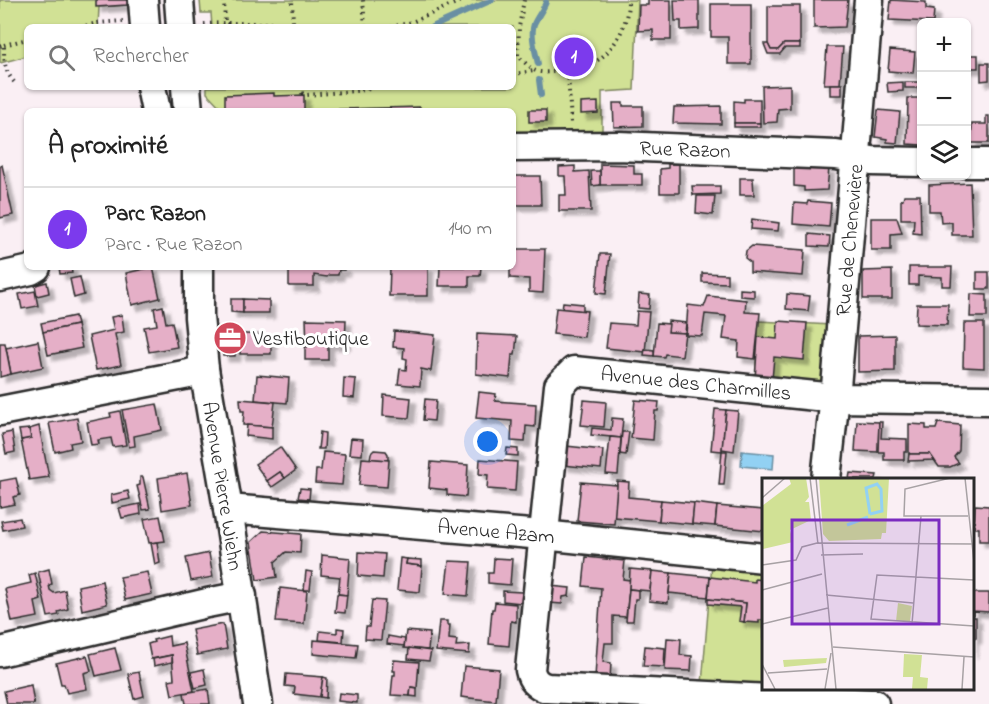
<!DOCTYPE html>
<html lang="fr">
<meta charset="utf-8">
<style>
:root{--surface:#fff;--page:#f2f2f2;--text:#222;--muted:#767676;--line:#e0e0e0;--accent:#7c3aed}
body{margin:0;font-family:"Indie Flower",sans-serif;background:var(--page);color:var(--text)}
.controls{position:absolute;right:18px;top:18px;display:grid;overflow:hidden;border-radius:9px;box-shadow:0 2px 4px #0004}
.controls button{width:54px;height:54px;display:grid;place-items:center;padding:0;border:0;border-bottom:2px solid var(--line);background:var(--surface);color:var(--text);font:30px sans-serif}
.you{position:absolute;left:488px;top:442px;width:21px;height:21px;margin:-15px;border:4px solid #fff;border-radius:50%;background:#1a73e8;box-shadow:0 0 0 9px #1a73e833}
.badge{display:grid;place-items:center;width:39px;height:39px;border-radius:50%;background:var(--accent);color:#fff;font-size:20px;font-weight:700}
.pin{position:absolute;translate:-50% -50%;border:3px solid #fff;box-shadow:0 2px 6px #0006}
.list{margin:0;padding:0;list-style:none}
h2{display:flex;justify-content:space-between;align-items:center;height:78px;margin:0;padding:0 24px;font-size:26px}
h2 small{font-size:20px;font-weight:400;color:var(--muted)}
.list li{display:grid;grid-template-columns:39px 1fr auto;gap:18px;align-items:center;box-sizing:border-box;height:84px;padding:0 24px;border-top:2px solid var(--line)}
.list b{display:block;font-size:22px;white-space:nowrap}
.list p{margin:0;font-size:20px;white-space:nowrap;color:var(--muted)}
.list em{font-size:20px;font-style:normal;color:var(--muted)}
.icon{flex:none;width:33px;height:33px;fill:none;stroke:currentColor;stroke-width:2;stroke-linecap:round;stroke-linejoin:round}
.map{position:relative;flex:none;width:989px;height:704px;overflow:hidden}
.search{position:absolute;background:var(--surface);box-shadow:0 2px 4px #0004;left:24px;top:24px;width:492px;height:66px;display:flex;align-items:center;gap:15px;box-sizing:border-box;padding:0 21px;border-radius:9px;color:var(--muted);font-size:22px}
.panel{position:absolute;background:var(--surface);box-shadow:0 2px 4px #0004;left:24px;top:108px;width:492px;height:162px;border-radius:9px}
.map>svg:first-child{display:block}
.green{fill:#d1e195;stroke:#7e8660;stroke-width:1.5}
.water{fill:#92d1f3;stroke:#698fa3;stroke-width:1.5}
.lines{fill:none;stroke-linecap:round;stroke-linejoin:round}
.stream{stroke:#698fa3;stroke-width:6}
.building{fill:#e5afc7;stroke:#2b2b2b;stroke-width:1.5;filter:url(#shadow)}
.minor-casing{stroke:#2b2b2b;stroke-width:33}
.path{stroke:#2b2b2b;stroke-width:4;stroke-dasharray:1.5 4.5;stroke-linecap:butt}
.minor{stroke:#fff;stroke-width:28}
.labels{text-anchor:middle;stroke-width:6;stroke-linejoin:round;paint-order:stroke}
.street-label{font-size:21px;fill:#2b2b2b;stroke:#fff}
.poi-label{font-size:21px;fill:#2b2b2b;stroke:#fff;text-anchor:start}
.inset-river{fill:none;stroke:#92d1f3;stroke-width:3}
.inset-road{fill:none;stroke:#a7a1a4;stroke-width:1.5}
.view{fill:#7b2cbf;fill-opacity:0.15;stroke:#7b2cbf;stroke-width:3}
.inset-edge{fill:none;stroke:#2b2b2b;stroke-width:3}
</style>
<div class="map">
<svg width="989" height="704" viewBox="0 0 989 704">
<defs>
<filter id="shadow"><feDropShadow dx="5.5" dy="5.5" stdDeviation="1.5" flood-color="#0004"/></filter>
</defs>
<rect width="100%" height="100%" fill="#faeff4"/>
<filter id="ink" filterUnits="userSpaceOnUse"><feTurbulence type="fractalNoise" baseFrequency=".0167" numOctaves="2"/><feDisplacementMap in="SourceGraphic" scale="12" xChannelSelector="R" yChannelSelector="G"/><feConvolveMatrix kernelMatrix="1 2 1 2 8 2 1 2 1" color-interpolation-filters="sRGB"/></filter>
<g filter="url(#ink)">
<g class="green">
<polygon points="0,0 127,0 127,5 99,7 98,27 27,27 27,56 0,63"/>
<polygon points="200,0 638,0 634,90 602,92 602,133 513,134 513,111 224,111 207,93 207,87 513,87 513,27 212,27 211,13 201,13"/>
<polygon points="759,321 831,325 826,385 755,379"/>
<polygon points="712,563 764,568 764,688 702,684"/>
</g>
<polygon class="water" points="742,451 774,454 773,469 741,466"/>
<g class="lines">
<g class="stream">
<polyline points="432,27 492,0"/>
<path d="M 538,64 C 536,53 530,36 534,24 C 537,17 543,10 546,2"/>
<polyline points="539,80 541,95"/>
</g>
</g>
<g class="building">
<polygon points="96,0 127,0 127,5 96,7"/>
<polygon points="648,0 671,0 671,40 653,40 653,30 638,31 639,5 648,5"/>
<polygon points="674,0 699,0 699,29 681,30 681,21 675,21"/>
<polygon points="814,0 848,0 845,27 814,28"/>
<polygon points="891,0 926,2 926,9 934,10 933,22 889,20"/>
<polygon points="711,4 751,4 751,64 728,64 728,37 711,37"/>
<polygon points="768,6 800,6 800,44 784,44 778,50 771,50 768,44"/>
<polygon points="764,44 768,44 771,50 778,50 784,44 800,44 800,48 785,48 780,54 768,54"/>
<polygon points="827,47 843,47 840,84 824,84"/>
<polygon points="890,50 915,52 913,73 888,71"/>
<rect x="966" y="55" width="12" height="13"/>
<polygon points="981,63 989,63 989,80 981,81"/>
<polygon points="903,82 903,91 888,92 887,83"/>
<rect x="905" y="82" width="17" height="6"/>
<rect x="830" y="84" width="12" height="11"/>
<polygon points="790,85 790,108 778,109 777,122 763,123 762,86"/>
<polygon points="274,93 274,96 304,95 304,110 420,107 420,111 225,111 225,95"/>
<polygon points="908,98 922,98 922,145 907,144"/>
<polygon points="744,99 760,99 760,123 734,123 734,101 744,102"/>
<polygon points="598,102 598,113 581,114 581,103"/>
<polygon points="613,103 623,103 623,106 643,106 643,126 614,127"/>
<polygon points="721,106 721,124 673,123 674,107"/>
<rect x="529" y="110" width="17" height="12"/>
<polygon points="878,110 900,112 897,143 887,142 887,139 875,137"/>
<polygon points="986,116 989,116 989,143 971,143 972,124 986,124"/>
<rect x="734" y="123" width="26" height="4"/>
<polygon points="600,164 634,165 634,174 642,174 642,185 600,185"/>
<polygon points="668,164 679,164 679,193 660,193 660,169 668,168"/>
<polygon points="2,165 13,215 0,218 0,166"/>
<polygon points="575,166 575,172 589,171 591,211 559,211 559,195 566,195 565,176 559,176 559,167"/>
<polygon points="794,166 829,168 827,190 804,191 804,187 794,186"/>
<polygon points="591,171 600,171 600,185 592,186"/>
<polygon points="513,176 540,176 541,205 513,205"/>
<polygon points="740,178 753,178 754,195 740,195"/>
<polygon points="970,183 972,235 952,235 952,222 941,223 940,211 929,211 929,185"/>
<polygon points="692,186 720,186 720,194 693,195"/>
<polygon points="904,195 920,195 921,234 913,233 914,219 901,219 901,200 903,199"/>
<polygon points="697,196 715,196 713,215 696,213"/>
<polygon points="808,201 831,203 829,227 793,224 794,203 807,204"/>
<polygon points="871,218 897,218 902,233 891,234 891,250 871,250"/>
<polygon points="752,219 779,223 778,231 751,229"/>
<polygon points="809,234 830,236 829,247 809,246"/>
<polygon points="752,246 805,250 803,276 750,272 750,262 745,258 746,251"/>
<polygon points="513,249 545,249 543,293 529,292 529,279 510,278 510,267 513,267"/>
<polygon points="600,254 610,254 606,294 596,293"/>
<polygon points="59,267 71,267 72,273 60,274"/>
<polygon points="153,267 160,298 132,305 126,273"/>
<polygon points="289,267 344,267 344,270 339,270 338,275 329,275 327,277 314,275 314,286 289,286"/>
<polygon points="390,267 428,267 428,296 389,296"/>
<polygon points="440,267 481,267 480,276 469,276 469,286 439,286"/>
<polygon points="909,267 952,267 951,286 942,286 942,277 918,276 918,285 909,285"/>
<polygon points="892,270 892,299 863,299 863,271"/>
<rect x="977" y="272" width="12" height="17"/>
<polygon points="702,273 727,274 727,283 702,282"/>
<polygon points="80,277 84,295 74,298 70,279"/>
<polygon points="47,282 49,293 37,296 35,285"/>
<polygon points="740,289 754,290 754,297 740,296"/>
<polygon points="35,291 38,306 22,309 19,294"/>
<polygon points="639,294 650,295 649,309 638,308"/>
<polygon points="787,294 810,296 808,311 786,309"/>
<polygon points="971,294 987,295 987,317 970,317"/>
<polygon points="708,296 746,300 745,312 760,313 755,359 738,357 739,341 723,339 726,316 705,314 702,336 686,335 688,305 704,307"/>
<polygon points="231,299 243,299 243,313 231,312"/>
<polygon points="243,299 269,300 269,313 243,313"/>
<polygon points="563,302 583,304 583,311 562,309"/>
<polygon points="917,304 948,304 947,325 916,324"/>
<polygon points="163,306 166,323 172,322 177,347 149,352 144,327 157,325 154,308"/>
<polygon points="556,308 587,311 584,337 553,334"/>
<polygon points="637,311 649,312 645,352 606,348 609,323 636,325"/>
<polygon points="122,315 124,332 115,334 121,365 96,370 89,336 114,330 111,317"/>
<polygon points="75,316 77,325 43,332 41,323"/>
<polygon points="306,319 346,320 345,344 328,344 328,360 305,360 305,346 307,347"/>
<polygon points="668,321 686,323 685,333 668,332"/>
<polygon points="778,321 807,323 804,360 774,357 772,380 755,379 758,337 777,339"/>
<polygon points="657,323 669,324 668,332 685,333 682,356 665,354 664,357 654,356"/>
<polygon points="964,323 984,323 984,368 963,367"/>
<polygon points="77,325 82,348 48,355 43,332"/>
<polygon points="394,331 435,335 431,371 421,369 420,386 398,384 400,369 406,370 407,359 403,358 404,348 393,347"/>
<polygon points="220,333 271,335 271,354 240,354 240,346 236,346 235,356 223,356 223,346 219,346"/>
<polygon points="477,334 517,336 515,355 512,355 510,378 476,374"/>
<polygon points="895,335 895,371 858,372 858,336"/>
<polygon points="38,341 43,367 11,374 6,348"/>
<polygon points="0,343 5,343 11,374 0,377"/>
<polygon points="645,349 654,350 654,356 644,355"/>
<polygon points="257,375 289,378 287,403 255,400"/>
<polygon points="344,378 356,379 354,398 343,397"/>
<polygon points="479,392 496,394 495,401 536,404 535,427 526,426 525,442 511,441 512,421 476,418"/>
<polygon points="384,395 411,398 409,418 383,416"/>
<polygon points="240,399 275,402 272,427 243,425 244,411 241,411"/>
<polygon points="425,399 436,400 434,421 423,420"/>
<polygon points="584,400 606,402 604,427 581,425"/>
<polygon points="635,400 659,402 658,411 655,411 653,440 631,438"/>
<polygon points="157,404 162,430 134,436 135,446 129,447 122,410"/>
<polygon points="715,409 726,410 722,451 711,450"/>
<polygon points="726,410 738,411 734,451 722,449"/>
<polygon points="120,411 126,445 113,447 111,438 98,440 99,444 91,445 87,422 111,417 110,413"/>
<polygon points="77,418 81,441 70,443 71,448 55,452 49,423"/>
<polygon points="612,418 623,419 621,438 591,435 592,428 611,430"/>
<polygon points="857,421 879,422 878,452 855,451"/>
<polygon points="879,422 882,422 881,438 907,439 907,452 904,452 904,460 884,460 884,452 878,452"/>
<polygon points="938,423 960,425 959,451 954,457 959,463 950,467 939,467 930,454 909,454 909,424 926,425 926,429 936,429"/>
<polygon points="247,425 272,427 272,439 246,436"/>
<polygon points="39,426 49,477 29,480 21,440 31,438 29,429"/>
<polygon points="29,429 31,438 21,440 19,430"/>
<polygon points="12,432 15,452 6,454 2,434"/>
<polygon points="320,432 325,433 324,449 318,449"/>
<polygon points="622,432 629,432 626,455 620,454"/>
<polygon points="610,437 621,438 618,475 606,474"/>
<polygon points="351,438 363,439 362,455 349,454"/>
<polygon points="566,446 603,450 601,469 563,465"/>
<polygon points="280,447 296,470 285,478 280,472 267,481 255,464"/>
<polygon points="507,448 518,449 518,456 506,455"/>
<polygon points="374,450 386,451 388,454 388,460 370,459 371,453"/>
<polygon points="722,451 727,451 724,485 719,485"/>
<polygon points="323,452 345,454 342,485 315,483 316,470 321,470"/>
<polygon points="909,454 930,454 934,460 908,461"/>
<polygon points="362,458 389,460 387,487 359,485"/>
<polygon points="480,459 517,462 515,491 487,489 488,475 479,474"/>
<polygon points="431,462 468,465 466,497 447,495 447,490 429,488"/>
<polygon points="280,472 285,478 272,487 267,481"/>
<polygon points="187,473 192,505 162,510 158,478"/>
<polygon points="850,473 877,475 876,479 849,479"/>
<polygon points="140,477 143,477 150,509 143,510 137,486 140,485"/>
<polygon points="16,478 20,495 13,497 15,504 0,507 0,481"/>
<polygon points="617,481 629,482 628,497 661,500 659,521 614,517"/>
<polygon points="581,482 617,485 614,524 577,521"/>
<polygon points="300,488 310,489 309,499 298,498"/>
<polygon points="128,491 130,499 112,503 111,495"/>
<polygon points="661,500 694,503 692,524 659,521"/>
<polygon points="694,503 717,506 715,526 692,524"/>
<polygon points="140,504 141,514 122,518 119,508"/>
<polygon points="975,505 989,506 989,541 979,541 979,528 974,528"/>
<polygon points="717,506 764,510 764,531 715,526"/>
<polygon points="160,516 165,541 149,543 144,519"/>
<polygon points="20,518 22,526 3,530 1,521"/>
<polygon points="263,531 301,534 300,553 286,552 275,562 277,577 257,580 251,542"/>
<polygon points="157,542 160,563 155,565 151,543"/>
<polygon points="359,552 385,554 383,578 358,576"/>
<polygon points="209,553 213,577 191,581 186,558"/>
<polygon points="322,555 350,558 347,595 338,594 340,577 321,575"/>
<polygon points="586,557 625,561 623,579 630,580 626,617 613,616 613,643 605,643 603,662 611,663 610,679 595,677 601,588 583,586"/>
<polygon points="400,558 407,559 406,564 422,566 420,592 397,590"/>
<polygon points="494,558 512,559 510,585 488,583 488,573 493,573"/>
<polygon points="407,559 422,560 422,566 406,564"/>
<polygon points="449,561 471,562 468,596 445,594"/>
<polygon points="49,569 52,584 49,585 50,590 54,593 65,590 68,609 58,612 59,615 48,617 38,572"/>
<polygon points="630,569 652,571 650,591 629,589"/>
<polygon points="306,571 312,572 310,590 304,590"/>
<polygon points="652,571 671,573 668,603 649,601"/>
<polygon points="147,572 152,594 125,600 120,577"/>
<polygon points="35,573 41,600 35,602 38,617 12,622 5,589 31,583 29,575"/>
<polygon points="671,573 710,577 708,597 669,593"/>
<polygon points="710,577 755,582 755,579 764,580 764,620 759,620 759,623 744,622 746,603 708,599"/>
<polygon points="102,581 107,604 82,610 78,586"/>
<polygon points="550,586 570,588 569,596 563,597 562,604 549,603"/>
<polygon points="280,588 307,591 304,624 276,622"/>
<polygon points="629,589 638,590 638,599 635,599 633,621 626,621"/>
<polygon points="503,591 522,592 521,603 503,601"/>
<polygon points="972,593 989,593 989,612 973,611 973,617 976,617 976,638 973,638 972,653"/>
<polygon points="337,594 347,595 345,613 335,612"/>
<polygon points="708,599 746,603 744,622 739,621 741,607 708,604"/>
<polygon points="372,600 385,601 381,640 365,639 366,627 369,627"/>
<polygon points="495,602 516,604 516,622 511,621 509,646 489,644 492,609 494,609"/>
<polygon points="439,621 447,621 447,625 450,625 449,639 457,640 456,646 470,645 469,654 436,651"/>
<polygon points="223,624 227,649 197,655 192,630"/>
<polygon points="337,628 344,629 343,642 319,640 320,631 337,633"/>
<polygon points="406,631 430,633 428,650 404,648"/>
<polygon points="169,636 170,646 184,643 194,691 172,695 169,680 174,679 172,655 151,659 148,644 154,642 153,640"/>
<polygon points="388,636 405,639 404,646 387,644"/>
<polygon points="667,638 681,639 680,655 692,656 691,671 665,670"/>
<polygon points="314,640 358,644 356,658 313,654"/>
<polygon points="645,646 665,648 664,667 643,666"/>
<polygon points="115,648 121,670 96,676 90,654"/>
<polygon points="409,648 431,651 429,661 408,659"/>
<polygon points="172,655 172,662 154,666 153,659"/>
<polygon points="87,656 91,671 84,673 87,689 67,693 64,684 61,684 56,663"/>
<polygon points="394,660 419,662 417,688 411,687 410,696 391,695 393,675 395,675 395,671 393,671"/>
<polygon points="464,666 499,669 496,701 461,697"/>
<polygon points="204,669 207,685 195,688 191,672"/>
<polygon points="139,672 144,696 134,699 128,674"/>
<polygon points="286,674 323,677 320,697 294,694 295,687 285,686"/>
<polygon points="323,677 327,678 326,698 320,697"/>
<polygon points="31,685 34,704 7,704 4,691"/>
<polygon points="411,687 417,688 417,697 410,696"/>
<polygon points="208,689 210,704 186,704 184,693"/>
<polygon points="339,693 357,695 357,703 338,701"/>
</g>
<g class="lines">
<defs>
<g id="minor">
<polyline points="143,0 145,27"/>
<polyline points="179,0 181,27"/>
<polyline points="151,87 156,111"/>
<polyline points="186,87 188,111"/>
<polyline points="513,147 618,146 836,155 872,161 922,162"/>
<polyline points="966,163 989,163"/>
<polyline points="199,267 199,317 204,369 228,509 258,704"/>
<polyline points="0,277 31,270 36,267"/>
<polyline points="0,411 189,374 204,369"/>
<polyline points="826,479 836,387 869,0"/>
<polyline points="228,509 543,535 764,558"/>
<polyline points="0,652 207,603 242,596"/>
<path d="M 874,704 L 547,688 C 537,685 532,680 530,670 L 559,386 L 574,371 L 835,398 L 989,400"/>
</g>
</defs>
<use href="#minor" class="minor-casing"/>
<g class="path">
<polyline points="363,0 365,27"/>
<path d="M 524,0 L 519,27 L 518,56 C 523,60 530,69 536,71 C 541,73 549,72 554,72 C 596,75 628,41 628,0"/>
<polyline points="204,24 225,23 224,0"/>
<polyline points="80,27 98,23 123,21"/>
<polyline points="233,27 225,23 293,23 292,0"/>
<polyline points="391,27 412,22 463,0"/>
<polyline points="4,45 27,39"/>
<path d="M 0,46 L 4,45 C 4,61 4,71 15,83"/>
<polyline points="568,73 571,123"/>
<polyline points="513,74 534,71"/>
<polyline points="301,87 302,93 306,95 367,90 371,87"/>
</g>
<use href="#minor" class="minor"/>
</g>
</g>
<defs>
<symbol id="office-disc" viewBox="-11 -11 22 22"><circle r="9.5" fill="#d1495b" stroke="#fff"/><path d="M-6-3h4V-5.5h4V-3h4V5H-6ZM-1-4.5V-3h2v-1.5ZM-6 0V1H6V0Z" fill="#fff"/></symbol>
</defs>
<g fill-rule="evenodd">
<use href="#office-disc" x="211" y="319" width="38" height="38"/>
</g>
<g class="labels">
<g class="street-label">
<text transform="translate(685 149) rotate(2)" y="7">Rue Razon</text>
<text transform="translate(849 240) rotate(-85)" y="7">Rue de Chenevière</text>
<text transform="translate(696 383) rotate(6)" y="7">Avenue des Charmilles</text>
<text transform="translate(223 486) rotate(81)" y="7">Avenue Pierre Wiehn</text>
<text transform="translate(496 531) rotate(5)" y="7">Avenue Azam</text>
</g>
<g class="poi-label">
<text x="253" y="345">Vestiboutique</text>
</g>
</g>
<g transform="translate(762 478)">
<rect width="212" height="212" fill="#faeff4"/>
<path d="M 27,0 L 44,0 L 47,19 L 43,24 L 47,24 L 49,42 L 28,52 L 31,64 L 1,71 L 0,28 L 29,6 ZM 57,0 L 127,0 L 124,55 L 120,55 L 119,61 L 67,63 L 61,56 ZM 136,125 L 150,128 L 148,143 L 134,143 ZM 142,176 L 160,177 L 158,199 L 166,200 L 165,211 L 150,211 L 151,199 L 141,199 ZM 65,180 L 64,185 L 22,189 L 21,182 Z" fill="#d1e195"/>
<path class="inset-river" d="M 108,36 L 120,33 L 119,11 L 115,6 L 104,10 L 108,36M 85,47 L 106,39"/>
<path class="inset-road" d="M 48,0 L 56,66M 54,0 L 74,211M 188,0 L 143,11 L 142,38 L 206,38M 203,0 L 212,84M 0,20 L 23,0M 59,77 L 101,76M 0,87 L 34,82 L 40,69 L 55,65 L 212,66M 212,102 L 115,97 L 109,141 L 212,148M 0,112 L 60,96M 64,117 L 151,125M 0,146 L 66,130M 150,146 L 159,38M 71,169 L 212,179M 0,186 L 13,211M 6,195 L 65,191M 63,211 L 69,175M 200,211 L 202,179"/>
<path class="view" d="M 30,42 L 177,42 L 177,146 L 30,146 Z"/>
<rect width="212" height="212" class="inset-edge"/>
</g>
</svg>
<div class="controls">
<button>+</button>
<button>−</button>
<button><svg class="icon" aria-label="layers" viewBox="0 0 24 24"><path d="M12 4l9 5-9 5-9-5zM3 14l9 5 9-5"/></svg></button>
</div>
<div class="you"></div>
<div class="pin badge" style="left:574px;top:57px">1</div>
<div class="search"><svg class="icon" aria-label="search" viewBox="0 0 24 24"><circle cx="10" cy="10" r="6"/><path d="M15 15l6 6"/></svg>Rechercher</div>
<section class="panel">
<h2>À proximité<small></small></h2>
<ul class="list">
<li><span class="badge">1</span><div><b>Parc Razon</b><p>Parc · Rue Razon</p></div><em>140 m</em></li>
</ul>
</section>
</div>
